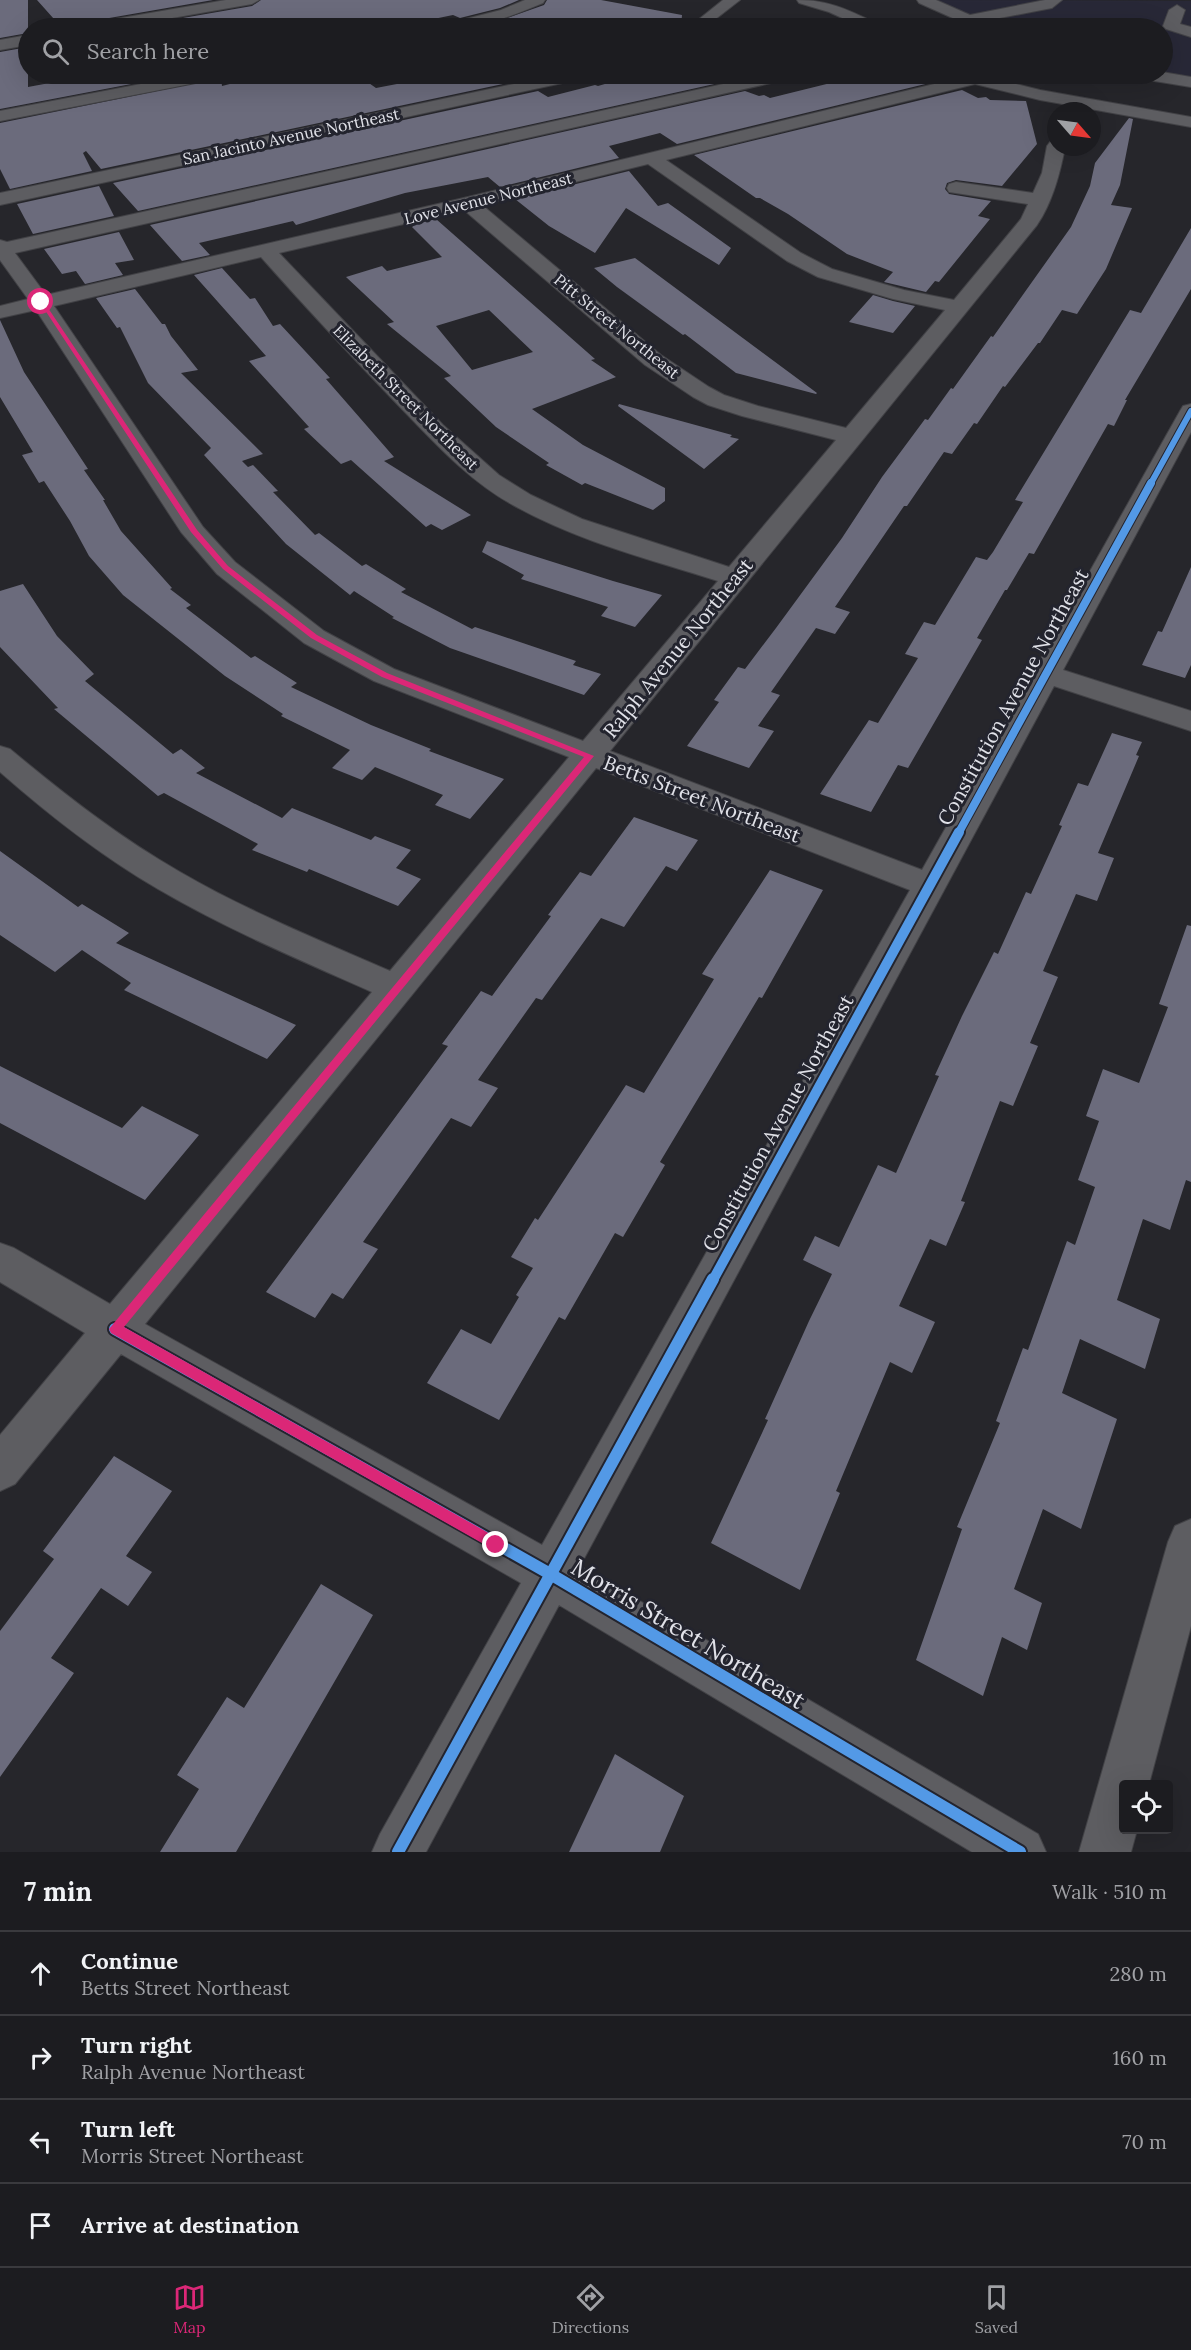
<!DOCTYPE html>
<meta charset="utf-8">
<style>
:root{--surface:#1c1c20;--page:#252529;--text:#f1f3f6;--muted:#a0a1a5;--line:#3a3a3e;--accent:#db2777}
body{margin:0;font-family:Lora,serif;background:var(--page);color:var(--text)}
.controls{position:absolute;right:18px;bottom:18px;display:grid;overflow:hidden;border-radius:6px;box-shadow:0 6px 24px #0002}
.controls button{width:54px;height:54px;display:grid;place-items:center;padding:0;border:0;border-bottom:2px solid var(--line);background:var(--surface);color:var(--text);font:30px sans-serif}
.compass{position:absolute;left:1047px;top:102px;width:54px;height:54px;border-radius:50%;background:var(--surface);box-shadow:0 6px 24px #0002;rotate:118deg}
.stop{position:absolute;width:18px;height:18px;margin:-14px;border:4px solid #db2777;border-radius:50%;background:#fff}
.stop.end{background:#db2777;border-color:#fff;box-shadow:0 2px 6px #0008}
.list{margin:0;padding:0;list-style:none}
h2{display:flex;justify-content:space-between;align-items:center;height:78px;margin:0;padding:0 24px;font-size:26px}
h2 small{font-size:20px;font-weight:400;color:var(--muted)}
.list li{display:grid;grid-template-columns:39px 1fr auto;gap:18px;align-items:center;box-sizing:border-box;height:84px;padding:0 24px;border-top:2px solid var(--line)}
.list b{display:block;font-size:22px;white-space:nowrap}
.list p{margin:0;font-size:20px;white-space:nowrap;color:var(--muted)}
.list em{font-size:20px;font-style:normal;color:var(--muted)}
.icon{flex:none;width:33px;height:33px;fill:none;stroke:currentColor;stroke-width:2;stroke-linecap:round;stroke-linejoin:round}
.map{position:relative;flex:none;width:1191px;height:1852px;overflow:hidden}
.search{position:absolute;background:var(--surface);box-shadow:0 6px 24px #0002;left:18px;right:18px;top:18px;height:66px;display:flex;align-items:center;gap:15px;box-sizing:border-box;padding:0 21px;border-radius:33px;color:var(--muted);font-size:22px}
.sheet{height:414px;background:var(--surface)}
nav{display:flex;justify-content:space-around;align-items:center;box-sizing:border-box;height:84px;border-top:2px solid var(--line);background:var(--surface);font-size:16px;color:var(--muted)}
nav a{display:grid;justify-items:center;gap:3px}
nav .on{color:var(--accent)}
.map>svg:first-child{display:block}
.built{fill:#282837}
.building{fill:#6b6b7c;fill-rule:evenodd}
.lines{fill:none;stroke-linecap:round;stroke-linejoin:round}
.minor-casing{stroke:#424246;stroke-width:2}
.minor{fill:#5d5d61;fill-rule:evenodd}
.cycleway-far3-casing{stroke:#23242e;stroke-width:8}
.cycleway-far2-casing{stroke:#23242e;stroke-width:10}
.cycleway-far1-casing{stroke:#23242e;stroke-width:14}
.cycleway-casing{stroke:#23242e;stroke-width:16}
.cycleway-far3{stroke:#5399e6;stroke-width:6}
.cycleway-far2{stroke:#5399e6;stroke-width:8}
.cycleway-far1{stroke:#5399e6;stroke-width:10}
.cycleway{stroke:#5399e6;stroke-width:12}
.route{fill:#db2777}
.labels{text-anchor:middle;stroke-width:6;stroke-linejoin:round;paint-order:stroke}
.far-street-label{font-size:16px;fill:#e0e1e8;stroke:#23242e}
.street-label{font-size:20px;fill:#e0e1e8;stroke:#23242e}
.near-street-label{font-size:24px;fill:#e0e1e8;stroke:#23242e}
</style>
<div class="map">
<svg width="1191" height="1852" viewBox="0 0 1191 1852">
<rect width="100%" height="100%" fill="#26262b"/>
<polygon class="built" points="917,0 1191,1 1191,84 1123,74 1162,74 1162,28 978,28"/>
<g class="building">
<polygon points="0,0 28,0 28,33 0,38"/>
<polygon points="37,0 213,0 92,21 82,28 62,28"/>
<polygon points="261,0 519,0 500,8 460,18 453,15 390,28 125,28 252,6"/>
<polygon points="547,0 601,0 682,15 681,28 482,27 544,5"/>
<polygon points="28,47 28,87 98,74 184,74 0,109 0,52"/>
<polygon points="269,74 356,74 376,88 449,74 512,74 522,80 101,169 86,151 83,153 92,171 10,189 0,169 0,123 221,78 222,86"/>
<polygon points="639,74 692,74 719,83 138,211 113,183 538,91 548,97 595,85 598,86"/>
<polygon points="867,74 928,74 942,80 677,144 660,133 609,146 619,158 500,187 488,177 405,193 296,225 293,221 199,243 210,255 182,261 150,225 745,91 759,96 764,95 770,98"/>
<polygon points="962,90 978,98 986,97 990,100 1026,101 1037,144 1002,186 956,180 947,183 945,189 949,194 991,201 978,216 990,219 939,282 935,281 926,292 884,282 893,272 847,254 788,214 760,198 756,198 694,155"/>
<polygon points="1129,118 1133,119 1120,185 1111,205 1132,208 1106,269 1077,314 1062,310 1040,343 1038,343 1005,387 1003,386 977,424 974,423 952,454 944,452 907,506 904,506 835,607 850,612 835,634 816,628 771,692 780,695 758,726 774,731 749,768 687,746 719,702 714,700 738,667 745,669 776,628 842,538 882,477 925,419 928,420 951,388 953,389 991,336 993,337 1071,227 1090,186 1095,163"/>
<polygon points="629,171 658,206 668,203 731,248 719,265 626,208 595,253 549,226 515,199"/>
<polygon points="99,186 114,216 33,234 17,204"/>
<path d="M 436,219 L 595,359 L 591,360 L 616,377 L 532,409 L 583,445 L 665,488 L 665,501 L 653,510 L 585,483 L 582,485 L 546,465 L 549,463 L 496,427 L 444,378 L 451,376 L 387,324 L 394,322 L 346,277 L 382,266 L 387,271 L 442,257 L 412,227 L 416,224 ZM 489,310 L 533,352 L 472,370 L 436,326 Z"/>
<polygon points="1191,228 1191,289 1125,400 1127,400 1114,426 1108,424 1034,554 1029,553 1007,590 1005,590 977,638 982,640 908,768 898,765 871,812 820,794 869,720 878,723 918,658 905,654 924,622 935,625 976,557 987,560 993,552 1023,502 1015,500 1130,310 1141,313"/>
<polygon points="119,232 134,260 115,263 123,275 85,284 76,271 62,274 44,249"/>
<polygon points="635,258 817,393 816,394 736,373 685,334 683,335 617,287 594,268"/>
<polygon points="222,268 250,299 255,298 273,326 280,324 330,378 326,379 394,457 384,461 471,515 442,530 431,524 426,527 351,460 341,464 304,429 309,427 249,361 266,356 194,275"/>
<polygon points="135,289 162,324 165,324 171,336 198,370 181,373 263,454 242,461 248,467 253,465 278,491 273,492 315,535 319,533 362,566 366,564 406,589 401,592 472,629 475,627 576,661 573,665 601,674 584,695 450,648 392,618 394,617 354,591 350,595 286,544 204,455 211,448 148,383 120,327 117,328 96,298"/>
<polygon points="873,295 893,301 915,306 893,333 849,322"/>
<polygon points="0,320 24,372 88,469 84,470 105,500 103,500 121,531 172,588 170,589 191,605 186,608 251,658 255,656 297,683 291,687 371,725 431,749 429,751 504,779 470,819 435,805 443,795 375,767 362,780 332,768 350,750 281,716 283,714 225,676 123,595 89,556 70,521 44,481 39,483 22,455 33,452 0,397"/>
<polygon points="619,404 732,435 730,437 739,439 704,469 618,406"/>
<polygon points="487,541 613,581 662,595 635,627 601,616 608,607 521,579 524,575 482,552"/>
<polygon points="1191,567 1191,665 1185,678 1142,665 1158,631 1162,632"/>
<polygon points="23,584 57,636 94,674 85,681 173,754 181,749 205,768 196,773 282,818 292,808 371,840 375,836 411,850 396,868 421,879 398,906 309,869 307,872 252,850 258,844 164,793 158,796 54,709 58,708 0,647 0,591"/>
<polygon points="1112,733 1142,742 1136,755 1139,756 1098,853 1114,858 1097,901 1076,894 1043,971 1058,977 1030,1043 1038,1046 1013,1106 1000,1101 961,1201 965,1202 946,1246 930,1239 899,1306 935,1322 912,1373 890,1362 836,1491 840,1493 800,1590 711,1543 768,1420 765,1419 809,1321 832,1274 803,1260 815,1236 839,1247 878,1165 896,1173 939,1076 935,1075 962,1016 994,952 998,954 1026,892 1031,894 1062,826 1059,825 1078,783 1088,786"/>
<polygon points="634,817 698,840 677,871 666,866 624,927 601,918 542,1000 536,998 478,1080 498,1088 471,1127 451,1118 363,1242 378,1249 343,1299 332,1293 315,1318 266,1292 448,1046 442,1044 481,991 492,996 551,916 548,915 580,872 591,876"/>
<polygon points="0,851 78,907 82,904 129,933 116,943 296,1025 267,1059 124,990 131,983 82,950 55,972 0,935"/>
<polygon points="770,870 823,890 762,998 759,997 660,1162 665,1165 623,1237 615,1233 565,1320 559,1317 499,1420 427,1383 461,1329 491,1344 519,1297 516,1295 533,1268 511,1257 535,1218 538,1220 626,1085 644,1093 714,979 702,974"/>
<polygon points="1187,925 1191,926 1191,1182 1186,1180 1170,1230 1143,1219 1117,1300 1160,1319 1145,1369 1080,1339 1062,1393 1117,1419 1081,1529 1043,1509 1014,1589 1042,1603 1027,1650 1002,1637 983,1696 916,1660 962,1529 957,1527 1000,1423 996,1421 1023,1348 1028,1350 1067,1241 1075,1245 1095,1187 1078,1180 1099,1121 1086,1116 1103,1069 1139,1083 1168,1007 1159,1004"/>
<polygon points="0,1066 122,1128 142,1106 199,1135 145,1200 0,1123"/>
<polygon points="114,1456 172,1491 126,1556 152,1572 128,1606 101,1588 51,1658 74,1673 0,1777 0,1631 54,1559 43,1551"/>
<polygon points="321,1584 373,1615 236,1852 160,1852 199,1789 177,1775 227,1697 244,1708"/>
<polygon points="615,1754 684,1796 660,1852 569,1852"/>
</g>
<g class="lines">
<defs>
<g id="minor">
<polygon points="226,0 259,0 252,4 115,28 84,28 92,23"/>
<path d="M 525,0 L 545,0 L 543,3 C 511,16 474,32 439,28 L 442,25 L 501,10 Z"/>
<polygon points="723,0 740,0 704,28 688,28"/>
<path d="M 797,0 C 831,0 850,11 880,25 L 883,28 L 864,28 L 829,12 L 799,3 Z"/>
<polygon points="917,0 936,0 970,15 1045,0 1062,0 1052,8 984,21 991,25 993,28 975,28 919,3"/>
<polygon points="1177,5 1185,10 1180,24 1191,27 1191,37 1166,29 1163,26 1169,10"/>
<polygon points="28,35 28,45 0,50 0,40"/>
<polygon points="1162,72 1191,77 1191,87 1142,79 1134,74"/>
<polygon points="193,74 224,74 216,79 0,121 0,111"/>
<polygon points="561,74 589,74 581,79 0,205 0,193"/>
<path d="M 769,74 L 797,74 L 789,79 L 15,253 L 46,295 L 468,197 L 959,78 L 956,74 L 976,74 L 1040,90 L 1191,117 L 1191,127 L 1040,100 L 975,84 L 666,160 L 801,253 L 832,269 L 904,290 L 954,300 L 1021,219 L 1028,204 L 949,192 L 947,188 L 949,184 L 956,182 L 1033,193 L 1042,173 L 1047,146 L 1050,142 L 1056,141 L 1056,147 L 1065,147 C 1060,174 1052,203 1037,225 L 610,751 L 922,870 L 1180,411 L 1183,406 L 1191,404 L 1191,432 L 1063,670 L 1191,711 L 1191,731 L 1054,686 L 580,1566 L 1038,1834 L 1046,1852 L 972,1852 L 559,1605 L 426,1852 L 372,1852 L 380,1834 L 521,1583 L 121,1354 L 15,1484 L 0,1491 L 0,1435 L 85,1333 L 0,1282 L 0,1243 L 14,1248 L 110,1304 L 372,992 C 300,960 226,929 158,889 C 101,856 49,815 0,772 L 0,746 L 10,749 C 64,794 119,837 180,872 C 247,911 319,940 390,971 L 569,757 L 374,681 L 304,643 L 217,574 L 181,532 L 36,310 L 0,318 L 0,306 L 28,299 L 0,260 L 0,240 L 7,242 ZM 648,164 L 787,261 L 818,277 L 893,299 L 945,310 L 846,428 L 758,406 L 724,395 L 709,387 L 661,355 L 482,205 ZM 464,210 L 645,365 L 693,397 L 708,405 L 742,416 L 836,440 L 729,567 L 582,519 L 531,495 L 499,475 L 443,425 L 279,253 ZM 261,257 C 306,308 353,358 400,407 C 435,443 469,481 513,505 C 577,541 649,559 718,581 L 583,741 L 394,669 L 324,631 L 235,562 L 203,527 L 54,306 ZM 596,768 L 910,890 L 542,1545 L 145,1324 Z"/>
<polygon points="1191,1519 1191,1626 1149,1784 1124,1784 1124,1830 1137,1830 1131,1852 1079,1852 1168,1542 1175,1526"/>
</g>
</defs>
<use href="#minor" class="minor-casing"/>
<use href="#minor" class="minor"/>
<defs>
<polyline id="cycleway-far3" points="1150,485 1191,411"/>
<polyline id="cycleway-far2" points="958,834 1151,483"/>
<polyline id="cycleway-far1" points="713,1280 959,832"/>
<g id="cycleway">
<polyline points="115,1329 552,1575 1020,1852"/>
<polyline points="398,1852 713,1279"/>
</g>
</defs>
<use href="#cycleway-far3" class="cycleway-far3-casing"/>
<use href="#cycleway-far2" class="cycleway-far2-casing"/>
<use href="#cycleway-far1" class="cycleway-far1-casing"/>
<use href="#cycleway" class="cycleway-casing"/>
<use href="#cycleway-far3" class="cycleway-far3"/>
<use href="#cycleway-far2" class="cycleway-far2"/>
<use href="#cycleway-far1" class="cycleway-far1"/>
<use href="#cycleway" class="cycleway"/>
</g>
<polygon class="route" points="39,301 44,302 197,530 228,566 317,635 387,673 594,756 124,1327 501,1540 503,1545 501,1549 496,1551 111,1333 109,1329 584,757 382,677 311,638 223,569 191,532"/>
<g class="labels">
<g class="far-street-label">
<text transform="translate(291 136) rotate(-12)" y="6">San Jacinto Avenue Northeast</text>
<text transform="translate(488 198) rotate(-14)" y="6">Love Avenue Northeast</text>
<text transform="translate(617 326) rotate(39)" y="6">Pitt Street Northeast</text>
<text transform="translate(406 397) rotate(45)" y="6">Elizabeth Street Northeast</text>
</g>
<g class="street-label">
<text transform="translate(678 648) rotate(-51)" y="7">Ralph Avenue Northeast</text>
<text transform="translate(1013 697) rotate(-61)" y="7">Constitution Avenue Northeast</text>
<text transform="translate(702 799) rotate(21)" y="7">Betts Street Northeast</text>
<text transform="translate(778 1123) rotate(-61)" y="7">Constitution Avenue Northeast</text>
</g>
<g class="near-street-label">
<text transform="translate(688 1634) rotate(31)" y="8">Morris Street Northeast</text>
</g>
</g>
</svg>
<div class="controls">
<button><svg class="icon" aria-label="locate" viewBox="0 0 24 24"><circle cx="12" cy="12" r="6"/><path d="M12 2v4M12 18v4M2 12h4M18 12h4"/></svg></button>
</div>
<svg class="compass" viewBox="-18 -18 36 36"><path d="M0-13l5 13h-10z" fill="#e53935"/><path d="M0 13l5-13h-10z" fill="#a0a1a5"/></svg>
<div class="stop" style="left:41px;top:302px"></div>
<div class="stop end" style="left:496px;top:1545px"></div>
<div class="search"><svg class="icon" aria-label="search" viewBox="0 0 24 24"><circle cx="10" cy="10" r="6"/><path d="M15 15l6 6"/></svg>Search here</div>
</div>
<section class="sheet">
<h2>7 min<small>Walk · 510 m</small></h2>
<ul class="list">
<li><svg class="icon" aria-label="ahead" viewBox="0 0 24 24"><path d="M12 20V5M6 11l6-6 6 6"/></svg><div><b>Continue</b><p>Betts Street Northeast</p></div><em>280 m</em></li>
<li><svg class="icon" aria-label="right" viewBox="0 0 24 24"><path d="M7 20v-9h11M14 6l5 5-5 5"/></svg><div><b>Turn right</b><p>Ralph Avenue Northeast</p></div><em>160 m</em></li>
<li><svg class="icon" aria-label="left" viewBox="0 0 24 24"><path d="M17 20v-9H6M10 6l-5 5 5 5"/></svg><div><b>Turn left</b><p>Morris Street Northeast</p></div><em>70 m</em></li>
<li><svg class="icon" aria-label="arrive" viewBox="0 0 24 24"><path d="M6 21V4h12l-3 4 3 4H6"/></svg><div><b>Arrive at destination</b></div></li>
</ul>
</section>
<nav>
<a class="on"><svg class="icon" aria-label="map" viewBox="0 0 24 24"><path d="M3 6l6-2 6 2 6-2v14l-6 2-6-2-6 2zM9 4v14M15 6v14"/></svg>Map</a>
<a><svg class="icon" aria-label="directions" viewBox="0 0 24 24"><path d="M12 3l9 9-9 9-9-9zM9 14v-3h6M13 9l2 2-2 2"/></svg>Directions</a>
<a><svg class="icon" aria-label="saved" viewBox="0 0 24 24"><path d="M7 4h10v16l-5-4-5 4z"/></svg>Saved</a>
</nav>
